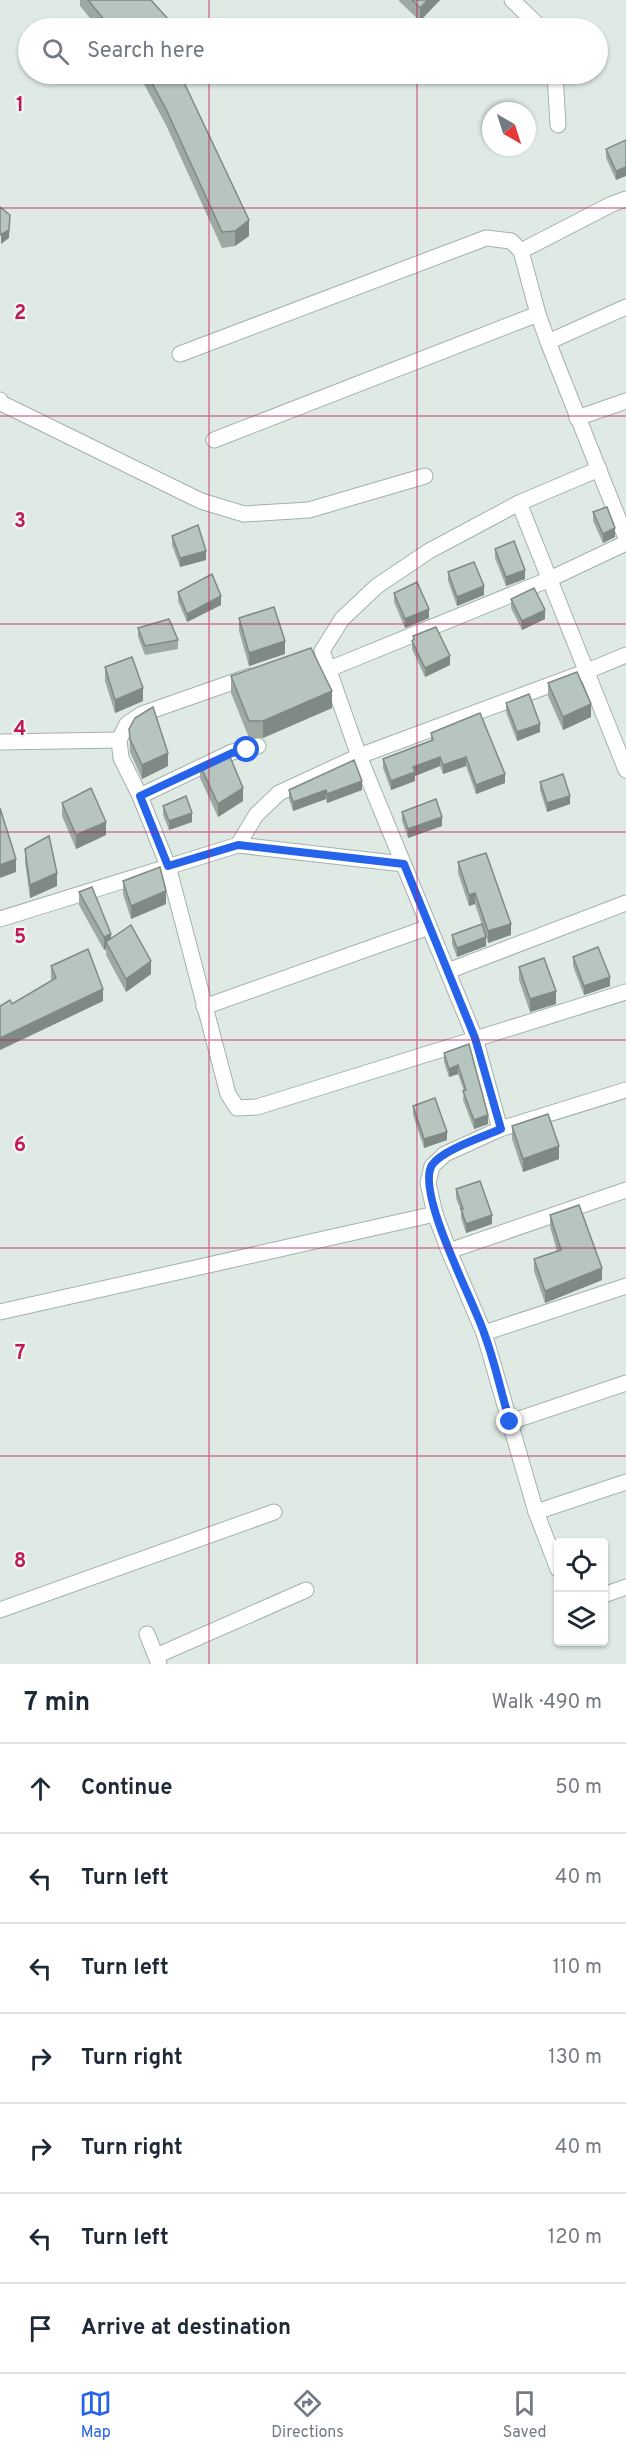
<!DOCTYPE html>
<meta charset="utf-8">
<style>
:root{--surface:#fff;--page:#f6f6f7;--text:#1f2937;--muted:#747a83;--line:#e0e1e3;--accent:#2563eb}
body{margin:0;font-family:Overpass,sans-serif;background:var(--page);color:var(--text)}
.controls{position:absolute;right:18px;bottom:18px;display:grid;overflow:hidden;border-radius:6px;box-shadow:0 2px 4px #0004}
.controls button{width:54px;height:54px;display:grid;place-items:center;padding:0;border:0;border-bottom:2px solid var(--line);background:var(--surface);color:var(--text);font:30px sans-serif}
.compass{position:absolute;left:482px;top:102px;width:54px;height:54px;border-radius:50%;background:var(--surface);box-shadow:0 2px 4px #0004;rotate:141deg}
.stop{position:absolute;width:18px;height:18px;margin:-14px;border:4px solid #2563eb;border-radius:50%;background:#fff}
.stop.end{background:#2563eb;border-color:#fff;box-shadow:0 2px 6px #0008}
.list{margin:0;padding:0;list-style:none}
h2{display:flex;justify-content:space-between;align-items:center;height:78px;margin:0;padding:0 24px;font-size:26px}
h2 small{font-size:20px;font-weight:400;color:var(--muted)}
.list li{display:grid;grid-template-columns:39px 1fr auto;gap:18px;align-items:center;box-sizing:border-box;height:90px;padding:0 24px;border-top:2px solid var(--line)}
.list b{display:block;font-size:22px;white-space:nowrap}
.list em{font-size:20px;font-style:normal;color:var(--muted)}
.icon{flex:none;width:33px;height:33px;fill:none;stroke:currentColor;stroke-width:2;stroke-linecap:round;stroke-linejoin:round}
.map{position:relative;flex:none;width:626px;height:1664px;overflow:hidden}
.search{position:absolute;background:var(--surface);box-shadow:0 2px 4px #0004;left:18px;right:18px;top:18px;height:66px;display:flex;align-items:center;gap:15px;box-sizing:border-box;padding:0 21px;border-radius:33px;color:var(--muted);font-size:22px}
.sheet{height:708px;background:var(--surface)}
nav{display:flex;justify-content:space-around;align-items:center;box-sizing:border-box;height:84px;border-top:2px solid var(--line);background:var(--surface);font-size:16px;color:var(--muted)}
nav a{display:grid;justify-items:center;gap:3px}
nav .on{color:var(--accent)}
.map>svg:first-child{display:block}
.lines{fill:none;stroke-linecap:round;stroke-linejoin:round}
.street-casing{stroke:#a3b1ab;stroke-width:17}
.street{stroke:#fff;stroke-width:15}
.wall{fill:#9da9a3}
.shaded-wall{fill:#7f8a84}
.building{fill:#b6c5bd;stroke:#7f8a84;stroke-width:1.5}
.route{stroke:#2563eb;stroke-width:8}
.grid{fill:none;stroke:#c2185b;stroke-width:1.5;stroke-opacity:0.55}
.grid-label{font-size:20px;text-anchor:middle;font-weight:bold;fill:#c2185b;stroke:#f0f7f3;stroke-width:4.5;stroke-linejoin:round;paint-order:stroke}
</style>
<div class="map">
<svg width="626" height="1664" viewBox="0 0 626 1664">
<rect width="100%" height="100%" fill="#e0eae5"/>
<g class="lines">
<defs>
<g id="street">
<polyline points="512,0 541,28"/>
<polyline points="555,74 558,125"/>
<polyline points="521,251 612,204 626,199"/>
<polyline points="548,342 626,307"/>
<polyline points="180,354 486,238 511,241 521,251 538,314 548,342 626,538"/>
<polyline points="0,400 1,403 201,501 244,514 309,510 425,476"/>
<polyline points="577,418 626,401"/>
<polyline points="214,440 538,314"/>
<polyline points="519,503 626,770"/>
<polyline points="329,669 550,579 626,543"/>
<polyline points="250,676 142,714 127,724 119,740 121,758 140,796 168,866 228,1094 237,1108 257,1107 626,992"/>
<polyline points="0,742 119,740"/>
<polyline points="140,796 232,752 258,746"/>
<polyline points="238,845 256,815 279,793 359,756 585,672 626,655"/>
<polyline points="0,919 238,845 403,864"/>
<polyline points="448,971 626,903"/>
<polyline points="204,1007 429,927"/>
<polyline points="500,1129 626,1090"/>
<polyline points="449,1251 626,1190"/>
<polyline points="0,1312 435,1214"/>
<polyline points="484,1333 626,1286"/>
<polyline points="510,1422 626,1383"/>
<polyline points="536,1512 626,1482"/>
<polyline points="558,1569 536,1512 484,1333 449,1251 435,1214 428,1183 432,1166 445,1154 500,1129 475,1038 359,756 322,651 342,619 377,586 429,551 519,503 599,469"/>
<polyline points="604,1595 626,1587"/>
<polyline points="0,1610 274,1512"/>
<polyline points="147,1634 159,1664"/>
<polyline points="156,1656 306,1590"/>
</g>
</defs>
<use href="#street" class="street-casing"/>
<use href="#street" class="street"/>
</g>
<g class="wall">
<polygon points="80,0 151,0 176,28 98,28 80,6"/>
<polygon points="399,0 440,0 420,21 399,1"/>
<polygon points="135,74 180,74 249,236 235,246 222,248 166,125 145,86"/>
<polygon points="626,140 616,180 606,158 606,149"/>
<polygon points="593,512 615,537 603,543 593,521"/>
<polygon points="172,536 206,560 180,567 172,545"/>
<polygon points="495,549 525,579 506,586 495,558"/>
<polygon points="448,572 484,595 457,606 448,581"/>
<polygon points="178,592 221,605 187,622 178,601"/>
<polygon points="394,593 429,618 405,628 394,602"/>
<polygon points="511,599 545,619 522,630 511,608"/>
<polygon points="239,618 285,654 249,666 239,631"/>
<polygon points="138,628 178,640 178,649 145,655 138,637"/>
<polygon points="413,636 450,665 425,677 412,649 412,641 413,640"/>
<polygon points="105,667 143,701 115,713 105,681"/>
<polygon points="231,676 332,708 263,738 249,738 231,693"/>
<polygon points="548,683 591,717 563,730 548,696"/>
<polygon points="506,703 540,732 517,741 506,712"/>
<polygon points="129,729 168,766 142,779 130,752"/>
<polygon points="431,733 505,783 476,794 466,766 443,774 440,766 415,776 415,781 391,790 383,768 383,759 431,741"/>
<polygon points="200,765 243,801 218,817 200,778"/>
<polygon points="540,782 570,804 547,812 540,790"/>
<polygon points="289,790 362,790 327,803 326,799 293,811 289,799"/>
<polygon points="62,803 106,835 76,849 62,816"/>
<polygon points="163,806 192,822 169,830 163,815"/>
<polygon points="402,812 442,826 408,838 402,821"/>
<polygon points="25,849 57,886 30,898 25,862"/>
<polygon points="458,862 511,935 488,943 486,937 486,946 457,957 452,944 452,935 482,925 475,904 469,906 458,873"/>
<polygon points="123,881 166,904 131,919 123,894"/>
<polygon points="79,892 111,939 151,974 126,992 106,955 106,949 104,950 79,905"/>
<polygon points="573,957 610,986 584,995 573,966"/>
<polygon points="51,966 103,1001 0,1050 0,1006 12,1004 52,981 51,978"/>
<polygon points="519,967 556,1004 530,1012 519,980"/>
<polygon points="469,1044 488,1124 474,1129 463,1100 464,1091 458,1074 449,1077 444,1062 444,1053"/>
<polygon points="413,1106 447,1140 424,1148 413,1115"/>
<polygon points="512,1126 559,1159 523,1172 512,1139"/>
<polygon points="456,1189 492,1224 466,1233 461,1218 461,1211 456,1198"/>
<polygon points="550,1215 602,1280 545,1303 534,1271 534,1259 557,1251 550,1227"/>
</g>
<g class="shaded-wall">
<polygon points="428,0 440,0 420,21 420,8"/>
<polygon points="626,167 626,176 616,180 616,171"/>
<polygon points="10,215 9,238 1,244 1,235"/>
<polygon points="249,220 249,236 235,246 235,231"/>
<polygon points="615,528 615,537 603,543 603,534"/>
<polygon points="206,551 206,560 180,567 180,558"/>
<polygon points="525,570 525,579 506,586 506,577"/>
<polygon points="484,586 484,595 457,606 457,597"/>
<polygon points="221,596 221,605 187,622 187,614"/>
<polygon points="429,609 429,618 405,628 405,619"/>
<polygon points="545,610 545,619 522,630 522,621"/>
<polygon points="285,641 285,654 249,666 249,653"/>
<polygon points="450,656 450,665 425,677 425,668"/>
<polygon points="143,688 143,701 115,713 115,700"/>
<polygon points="332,691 332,708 263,738 263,721"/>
<polygon points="591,704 591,717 563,730 563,717"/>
<polygon points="540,724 540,732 517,741 517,732"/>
<polygon points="168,753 168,766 142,779 142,765"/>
<polygon points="440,757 440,766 415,776 415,781 391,790 391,781 413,767"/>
<polygon points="466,757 466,766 443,774 443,765"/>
<polygon points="505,774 505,783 476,794 476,785"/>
<polygon points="362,781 362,790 327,803 327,794"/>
<polygon points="243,788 243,801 218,817 218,804"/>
<polygon points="326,790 326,799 293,811 293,802"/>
<polygon points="570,796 570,804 547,812 547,803"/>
<polygon points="192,813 192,822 169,830 169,821"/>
<polygon points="442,817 442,826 408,838 408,829"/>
<polygon points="106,822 106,835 76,849 76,835"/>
<polygon points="16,859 16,872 0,878 0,865"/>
<polygon points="57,873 57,886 30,898 30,885"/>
<polygon points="166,891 166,904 131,919 131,906"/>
<polygon points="475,893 475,904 469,906 469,895"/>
<polygon points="511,924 511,935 488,943 488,931"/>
<polygon points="111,934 111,947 106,942 106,949 104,950 104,937"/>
<polygon points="486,937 486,946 457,957 457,948"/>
<polygon points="151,961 151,974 126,992 126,979"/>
<polygon points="610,977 610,986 584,995 584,986"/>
<polygon points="103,989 103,1001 0,1050 0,1038"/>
<polygon points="556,991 556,1004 530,1012 530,999"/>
<polygon points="458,1065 458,1074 449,1077 449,1069"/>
<polygon points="488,1115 488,1124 474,1129 474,1120"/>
<polygon points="447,1132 447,1140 424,1148 424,1139"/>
<polygon points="559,1146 559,1159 523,1172 523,1159"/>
<polygon points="492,1215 492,1224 466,1233 466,1224"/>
<polygon points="602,1268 602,1280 545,1303 545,1291"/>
</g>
<g class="building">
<polygon points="88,0 151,0 176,28 111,28"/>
<polygon points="412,0 428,0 420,8"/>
<polygon points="147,74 180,74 249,220 235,231 222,232 166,109"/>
<polygon points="626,140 626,167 616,171 606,149"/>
<polygon points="0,207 10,215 9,230 0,235"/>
<polygon points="607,507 615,528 603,534 593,512"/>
<polygon points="198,525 206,551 180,558 172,536"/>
<polygon points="514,541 525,570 506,577 495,549"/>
<polygon points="474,562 484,586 457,597 448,572"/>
<polygon points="212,574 221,596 187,614 178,592"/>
<polygon points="417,582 429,609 405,619 394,593"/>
<polygon points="534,588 545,610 522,621 511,599"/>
<polygon points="274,607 285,641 249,653 239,618"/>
<polygon points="169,619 178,640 145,646 138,628"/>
<polygon points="436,627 450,656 425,668 412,641 414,639 413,636"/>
<polygon points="311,648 332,691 263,721 249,721 231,676"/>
<polygon points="132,657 143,688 115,700 105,667"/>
<polygon points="577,672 591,704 563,717 548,683"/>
<polygon points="529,694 540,724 517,732 506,703"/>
<polygon points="153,707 168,753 142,765 130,739 129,729 135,718"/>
<polygon points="480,713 505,774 476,785 466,757 443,765 440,757 413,767 415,772 391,781 383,759 433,740 431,733"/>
<polygon points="228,752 243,788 218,804 200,765"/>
<polygon points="354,760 362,781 327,794 326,790 293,802 289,790"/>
<polygon points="563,774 570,796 547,803 540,782"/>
<polygon points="91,788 106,822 76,835 62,803"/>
<polygon points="186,796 192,813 169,821 163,806"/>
<polygon points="436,799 442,817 408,829 402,812"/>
<polygon points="0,808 16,859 0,865"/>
<polygon points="49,836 57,873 30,885 25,849"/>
<polygon points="486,853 511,924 488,931 475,893 469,895 458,862"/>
<polygon points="160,867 166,891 131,906 123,881"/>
<polygon points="92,887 111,934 104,937 79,892"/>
<polygon points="482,924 486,937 457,948 452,935"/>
<polygon points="131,925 151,961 126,979 106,942"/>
<polygon points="598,947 610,977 584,986 573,957"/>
<polygon points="88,949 103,989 0,1038 0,1006 10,1000 12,1004 56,978 51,966"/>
<polygon points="544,958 556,991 530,999 519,967"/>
<polygon points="469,1044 488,1115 474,1120 463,1091 466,1090 458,1065 449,1069 444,1053"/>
<polygon points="435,1098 447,1132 424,1139 413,1106"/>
<polygon points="548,1114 559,1146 523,1159 512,1126"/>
<polygon points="480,1181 492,1215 466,1224 461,1209 463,1209 456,1189"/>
<polygon points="579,1205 602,1268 545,1291 534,1259 561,1250 550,1215"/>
</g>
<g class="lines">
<path class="route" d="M 247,750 L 232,753 L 140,796 L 168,866 L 238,845 L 404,864 L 475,1038 L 501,1129 C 483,1137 442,1150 432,1165 C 415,1192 474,1302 484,1333 C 495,1362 501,1393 510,1422"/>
</g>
<path class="grid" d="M 209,0 L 209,28M 417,0 L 417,28M 209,74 L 209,1664M 417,74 L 417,1664M 0,208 L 626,208M 0,416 L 626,416M 0,624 L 626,624M 0,832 L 626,832M 0,1040 L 626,1040M 0,1248 L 626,1248M 0,1456 L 626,1456"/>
<g class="grid-label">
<text x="20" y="111">1</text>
<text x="20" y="319">2</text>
<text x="20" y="527">3</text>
<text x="20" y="735">4</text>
<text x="20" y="943">5</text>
<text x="20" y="1151">6</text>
<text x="20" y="1359">7</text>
<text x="20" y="1567">8</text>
</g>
</svg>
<div class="controls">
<button><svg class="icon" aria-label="locate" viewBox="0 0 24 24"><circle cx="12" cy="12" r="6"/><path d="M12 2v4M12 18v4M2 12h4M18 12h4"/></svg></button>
<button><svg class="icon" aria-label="layers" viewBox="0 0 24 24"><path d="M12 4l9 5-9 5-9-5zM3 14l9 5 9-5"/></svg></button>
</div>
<svg class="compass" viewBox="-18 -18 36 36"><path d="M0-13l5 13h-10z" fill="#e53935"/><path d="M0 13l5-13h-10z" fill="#747a83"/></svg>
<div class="stop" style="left:247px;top:750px"></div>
<div class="stop end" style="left:510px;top:1422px"></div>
<div class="search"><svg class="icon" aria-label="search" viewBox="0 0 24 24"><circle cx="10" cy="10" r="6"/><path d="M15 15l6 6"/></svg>Search here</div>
</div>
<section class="sheet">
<h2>7 min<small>Walk · 490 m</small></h2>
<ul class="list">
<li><svg class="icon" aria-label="ahead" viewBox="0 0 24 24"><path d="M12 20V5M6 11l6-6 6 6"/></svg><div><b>Continue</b></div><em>50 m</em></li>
<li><svg class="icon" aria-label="left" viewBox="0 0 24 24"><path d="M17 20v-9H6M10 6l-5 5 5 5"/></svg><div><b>Turn left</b></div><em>40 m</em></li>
<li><svg class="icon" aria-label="left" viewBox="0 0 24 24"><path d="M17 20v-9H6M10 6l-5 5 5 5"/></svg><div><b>Turn left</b></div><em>110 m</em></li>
<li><svg class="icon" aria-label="right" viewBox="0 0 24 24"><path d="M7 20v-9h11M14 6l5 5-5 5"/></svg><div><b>Turn right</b></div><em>130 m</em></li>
<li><svg class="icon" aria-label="right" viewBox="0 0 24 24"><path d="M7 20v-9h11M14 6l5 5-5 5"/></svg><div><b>Turn right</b></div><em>40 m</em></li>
<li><svg class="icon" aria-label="left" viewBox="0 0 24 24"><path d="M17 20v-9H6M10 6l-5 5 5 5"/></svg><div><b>Turn left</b></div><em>120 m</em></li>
<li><svg class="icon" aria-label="arrive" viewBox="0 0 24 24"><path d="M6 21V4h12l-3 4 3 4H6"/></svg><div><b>Arrive at destination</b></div></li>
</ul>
</section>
<nav>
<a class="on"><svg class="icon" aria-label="map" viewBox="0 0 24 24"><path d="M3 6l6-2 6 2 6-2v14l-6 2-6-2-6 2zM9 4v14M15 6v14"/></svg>Map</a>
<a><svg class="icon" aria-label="directions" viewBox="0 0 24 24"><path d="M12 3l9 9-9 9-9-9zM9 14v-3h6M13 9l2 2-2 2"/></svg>Directions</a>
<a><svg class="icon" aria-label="saved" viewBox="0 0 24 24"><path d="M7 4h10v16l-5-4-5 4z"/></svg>Saved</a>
</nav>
